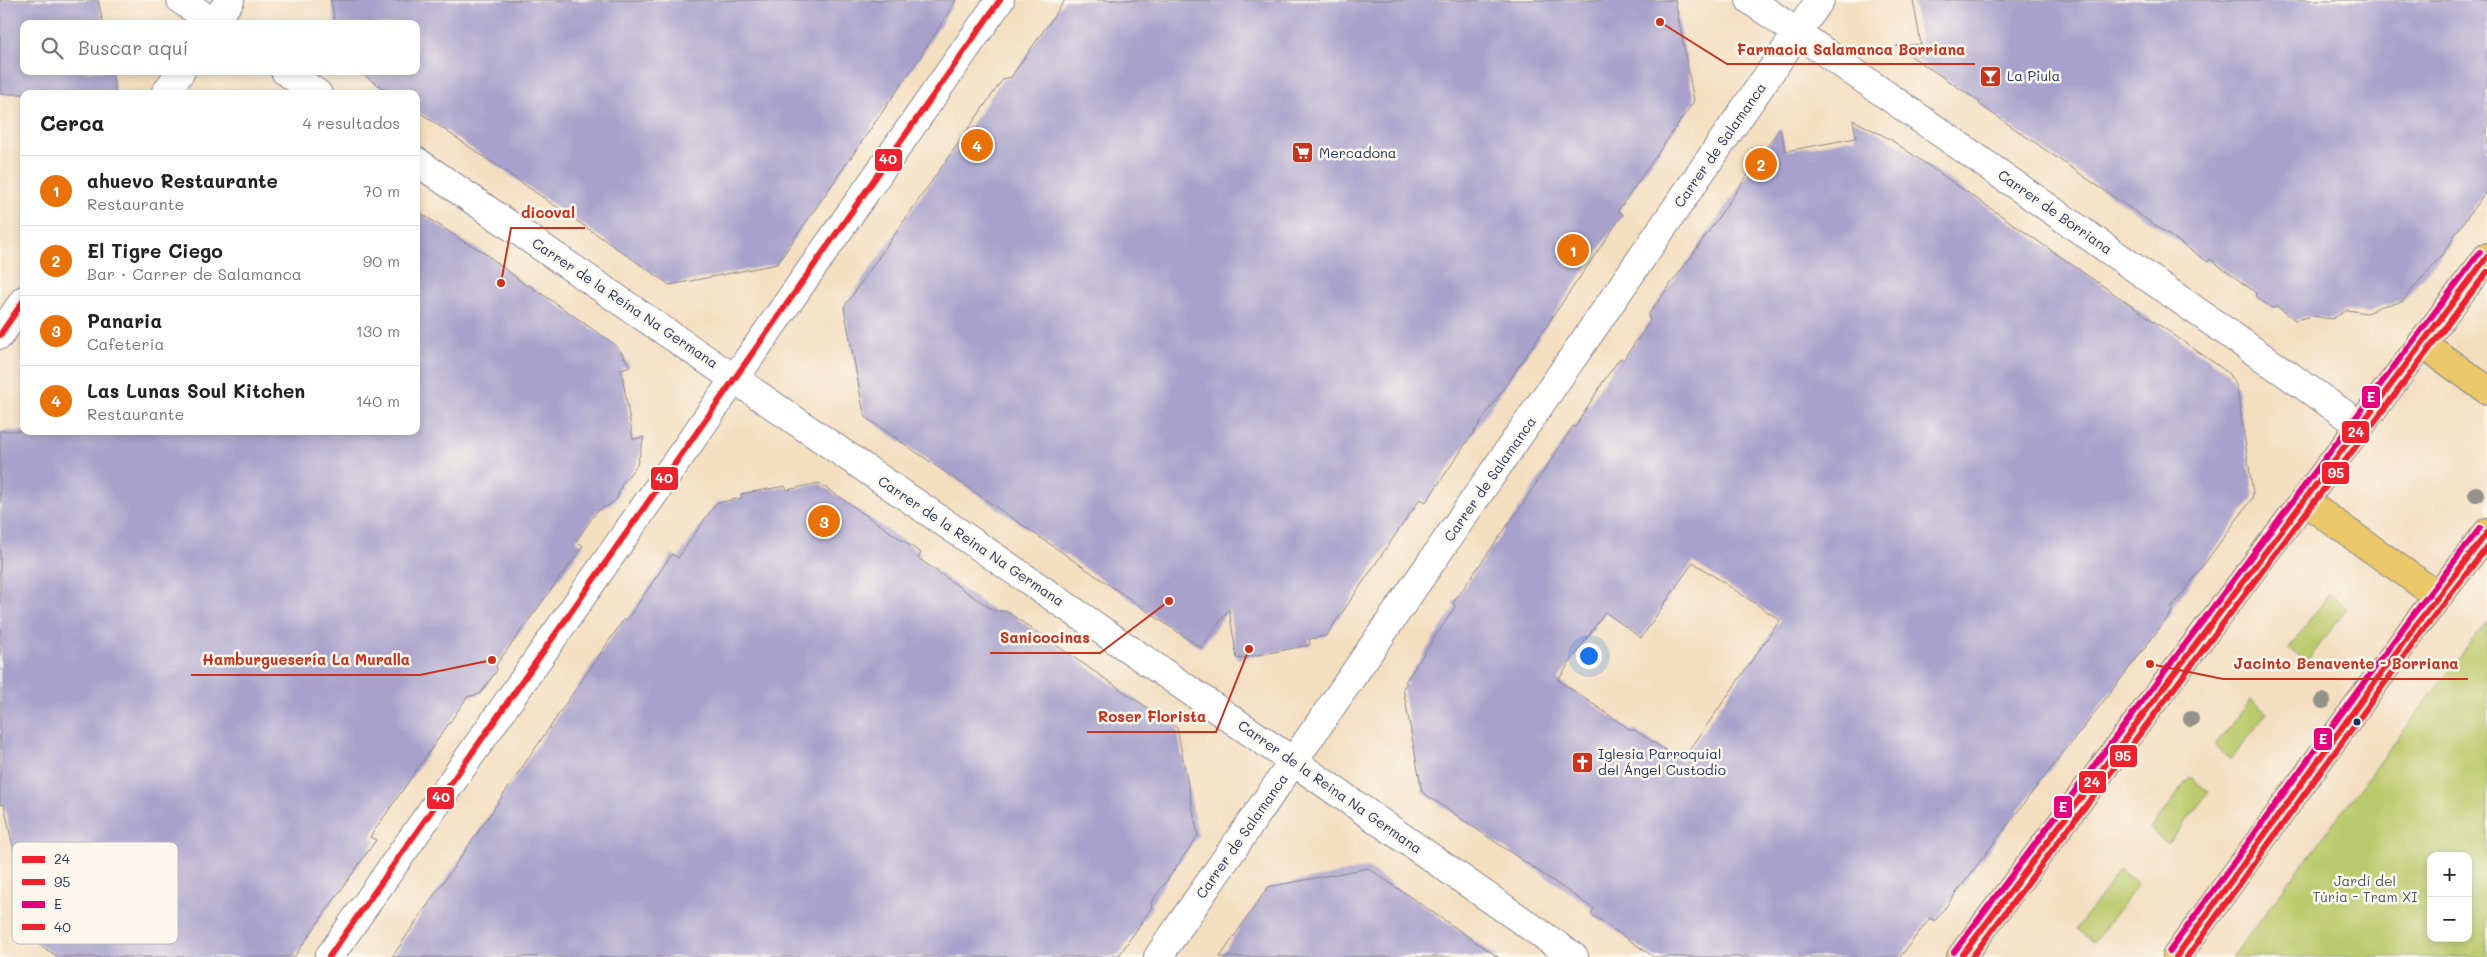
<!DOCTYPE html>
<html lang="es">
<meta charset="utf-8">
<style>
:root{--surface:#fff;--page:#f2f2f2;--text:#222;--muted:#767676;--line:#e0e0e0;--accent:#0f766e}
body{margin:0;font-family:Mali,sans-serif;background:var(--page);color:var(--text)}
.controls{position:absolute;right:15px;bottom:15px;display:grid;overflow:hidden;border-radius:10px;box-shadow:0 2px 8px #0003}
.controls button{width:45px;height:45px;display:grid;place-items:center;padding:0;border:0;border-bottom:1px solid var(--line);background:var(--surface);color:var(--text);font:25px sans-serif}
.you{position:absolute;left:1588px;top:655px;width:18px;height:18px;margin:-12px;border:4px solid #fff;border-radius:50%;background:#1a73e8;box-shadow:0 0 0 8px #1a73e833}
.badge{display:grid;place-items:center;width:32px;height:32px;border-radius:50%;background:var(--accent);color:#fff;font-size:16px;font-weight:700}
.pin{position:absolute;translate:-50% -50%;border:2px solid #fff;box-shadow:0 1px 5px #0006}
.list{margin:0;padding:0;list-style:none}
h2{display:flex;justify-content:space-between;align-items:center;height:65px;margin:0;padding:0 20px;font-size:21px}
h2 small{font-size:16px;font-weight:400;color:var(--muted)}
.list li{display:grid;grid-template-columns:32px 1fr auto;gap:15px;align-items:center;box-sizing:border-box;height:70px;padding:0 20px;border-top:1px solid var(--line)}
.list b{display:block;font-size:19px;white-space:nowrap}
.list p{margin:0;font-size:16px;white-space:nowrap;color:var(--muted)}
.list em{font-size:16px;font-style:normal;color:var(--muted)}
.icon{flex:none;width:28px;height:28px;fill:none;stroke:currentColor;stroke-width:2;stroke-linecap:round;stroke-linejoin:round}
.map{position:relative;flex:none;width:2487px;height:957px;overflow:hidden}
.search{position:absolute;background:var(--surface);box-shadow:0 2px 8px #0003;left:20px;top:20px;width:400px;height:55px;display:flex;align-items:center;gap:12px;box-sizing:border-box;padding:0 18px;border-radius:10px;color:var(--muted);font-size:19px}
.panel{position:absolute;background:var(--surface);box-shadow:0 2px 8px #0003;left:20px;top:90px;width:400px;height:345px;border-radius:10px}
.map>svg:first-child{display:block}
.green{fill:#bbca6c;stroke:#6b7c65;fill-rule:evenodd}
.building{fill:#a7a1cb;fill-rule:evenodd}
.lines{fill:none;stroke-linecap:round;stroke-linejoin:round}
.minor-casing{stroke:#88868f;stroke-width:30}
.tertiary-casing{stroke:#88868f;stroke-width:30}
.primary-casing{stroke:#88868f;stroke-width:30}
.minor{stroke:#fff;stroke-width:28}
.tertiary{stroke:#fff;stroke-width:28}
.primary{stroke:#eac769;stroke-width:28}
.bus-1-casing{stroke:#fbf7ec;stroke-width:10}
.bus-2-casing{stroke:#fbf7ec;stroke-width:10}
.bus-3-casing{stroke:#fbf7ec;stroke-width:10}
.bus-4-casing{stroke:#fbf7ec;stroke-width:10}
.bus-1{stroke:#ed222e;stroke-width:6}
.bus-2{stroke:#ed222e;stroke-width:6}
.bus-3{stroke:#e5007d;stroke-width:6}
.bus-4{stroke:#ed222e;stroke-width:6}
.tree{fill:#93938c}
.bus-dot{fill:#1b2f5e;stroke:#fbf7ec;stroke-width:2}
.labels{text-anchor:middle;stroke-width:5;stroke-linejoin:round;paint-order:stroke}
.poi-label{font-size:14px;fill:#1b2f5e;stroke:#fbf7ec;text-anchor:start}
.street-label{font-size:14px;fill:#1b2f5e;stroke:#fbf7ec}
.park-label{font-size:14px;fill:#435662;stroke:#fbf7ec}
.key{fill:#fbf7ec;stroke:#b8bbc1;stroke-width:1}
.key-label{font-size:14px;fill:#1b2f5e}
.leader{fill:none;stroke:#c8321e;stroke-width:2}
.callout-dot{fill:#c8321e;stroke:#fbf7ec;stroke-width:2}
.callout-label{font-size:15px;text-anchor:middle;font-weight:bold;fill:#c8321e;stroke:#fbf7ec;stroke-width:5;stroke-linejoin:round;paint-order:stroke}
.line-badge{stroke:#fbf7ec;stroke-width:2}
.badge-label{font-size:14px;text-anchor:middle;font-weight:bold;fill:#fff}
</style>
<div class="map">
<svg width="2487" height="957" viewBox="0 0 2487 957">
<rect width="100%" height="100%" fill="#fbf7ec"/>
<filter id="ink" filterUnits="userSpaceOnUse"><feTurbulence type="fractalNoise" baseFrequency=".02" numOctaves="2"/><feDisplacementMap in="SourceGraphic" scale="10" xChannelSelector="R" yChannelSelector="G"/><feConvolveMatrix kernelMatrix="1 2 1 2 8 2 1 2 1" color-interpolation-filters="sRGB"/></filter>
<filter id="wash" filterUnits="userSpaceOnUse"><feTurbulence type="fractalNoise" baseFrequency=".0096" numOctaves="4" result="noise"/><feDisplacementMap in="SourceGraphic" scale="20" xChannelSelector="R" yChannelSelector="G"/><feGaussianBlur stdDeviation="1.12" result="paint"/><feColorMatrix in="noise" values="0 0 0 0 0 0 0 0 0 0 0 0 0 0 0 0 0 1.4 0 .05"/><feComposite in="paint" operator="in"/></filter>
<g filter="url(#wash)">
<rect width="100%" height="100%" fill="#f4dec0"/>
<g class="green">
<polygon points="2329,594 2347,608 2307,662 2289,649"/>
<path d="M 2487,621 L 2487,957 L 2232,957 ZM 2431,856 L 2468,856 L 2468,938 L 2431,938 Z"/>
<polygon points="2251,700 2267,713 2231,759 2215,746"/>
<polygon points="2190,777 2209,792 2168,844 2150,829"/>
<polygon points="2120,870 2138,884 2094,942 2076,929"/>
</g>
<g id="blocks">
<g class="building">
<polygon points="0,0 98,0 103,24 24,24 24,71 112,71 116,94 0,94"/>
<polygon points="331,0 956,0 921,56 777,264 670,285 416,110 416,94 391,94 358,71 416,71 416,24 335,24"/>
<polygon points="1065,0 1675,0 1694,101 1618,211 1623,214 1426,502 1420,499 1326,636 1309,639 1310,645 1237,659 1229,609 1201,648 868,419 864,414 844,307 1003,79 1011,77"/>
<polygon points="1913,0 2487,0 2487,190 2455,234 2449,246 2402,302 2381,306 2367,313 2347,310 2332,319 2313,316 2295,320 2278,307 2272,308 2255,296 2256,293 2210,259 2208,262 1979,104 1980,102 1896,46 1921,44"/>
<path d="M 1853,120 L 1890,139 L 2226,371 L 2234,381 L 2237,388 L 2253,493 L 2252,499 L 2171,609 L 2173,611 L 2162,625 L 2083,728 L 2040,782 L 1935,921 L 1930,918 L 1900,957 L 1654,957 L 1591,914 L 1594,909 L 1422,792 L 1403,688 L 1407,683 L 1405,682 L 1455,607 L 1453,603 L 1526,499 L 1573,426 L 1575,427 L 1603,382 L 1620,358 L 1623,360 L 1650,321 L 1648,315 L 1693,254 L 1780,128 L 1786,151 L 1856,138 ZM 1693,562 L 1780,620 L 1682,761 L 1633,729 L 1632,731 L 1558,680 L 1605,612 L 1641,638 Z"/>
<polygon points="416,210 463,241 482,251 527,286 529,285 617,346 630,366 621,369 633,439 644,437 637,465 622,484 617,498 611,504 597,511 576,541 583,546 496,665 497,670 480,694 467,697 461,706 370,837 376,840 294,957 58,957 28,937 22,928 14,887 20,886 20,881 4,804 0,805 0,431 416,431"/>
<polygon points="819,483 921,553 918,558 994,611 1006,611 1177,728 1198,836 1151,903 1152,907 1120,954 1109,957 392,957 624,619 626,621 672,554 678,558 716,503 742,498 741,494 758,491 785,486 787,490"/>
<polygon points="1368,868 1498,957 1220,957 1268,887"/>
</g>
</g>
</g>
<g filter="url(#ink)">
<use href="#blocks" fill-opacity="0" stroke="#88868f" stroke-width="1"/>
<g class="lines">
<defs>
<g id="minor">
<polyline points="181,0 215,24"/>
<polyline points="1750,0 2360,425"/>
<polyline points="285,71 318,94"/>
<polyline points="416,161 1294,762 1574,957"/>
<polyline points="1158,957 1820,0"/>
</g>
<g id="tertiary">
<polyline points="213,24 230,0"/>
<polyline points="165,94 181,71"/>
<polyline points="0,335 24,300"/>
<polyline points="329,957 1000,0"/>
</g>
<g id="primary">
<polyline points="2422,343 2487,390"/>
<polyline points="2304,501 2438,596"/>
<polyline points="1961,957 2487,257"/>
<polyline points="2176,957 2416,625 2487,533"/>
</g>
</defs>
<use href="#minor" class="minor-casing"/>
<use href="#tertiary" class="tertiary-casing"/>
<use href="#primary" class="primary-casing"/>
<use href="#minor" class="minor"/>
<use href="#tertiary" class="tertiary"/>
<use href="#primary" class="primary"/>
<defs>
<g id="bus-1">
<polyline points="1961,957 2487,257"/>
<polyline points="2176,957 2416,625 2487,533"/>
</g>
<g id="bus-2">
<polyline points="1972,957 2487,272"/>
<polyline points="2187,957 2423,630 2487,547"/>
</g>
<g id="bus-3">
<polyline points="1954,952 2480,252"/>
<polyline points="2169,952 2409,620 2480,528"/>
</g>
<g id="bus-4">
<polyline points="0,335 24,300"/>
<polyline points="329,957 1000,0"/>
</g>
</defs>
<use href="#bus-1" class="bus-1-casing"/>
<use href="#bus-2" class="bus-2-casing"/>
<use href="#bus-3" class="bus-3-casing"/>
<use href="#bus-4" class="bus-4-casing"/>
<use href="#bus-1" class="bus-1"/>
<use href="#bus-2" class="bus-2"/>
<use href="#bus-3" class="bus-3"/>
<use href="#bus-4" class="bus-4"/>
</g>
<g class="tree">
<circle cx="2476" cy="494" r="8"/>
<circle cx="2323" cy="701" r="8"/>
<circle cx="2191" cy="719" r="8"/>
</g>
</g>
<defs>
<symbol id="bar-square" viewBox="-11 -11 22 22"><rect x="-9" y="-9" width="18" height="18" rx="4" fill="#c8321e" stroke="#fbf7ec"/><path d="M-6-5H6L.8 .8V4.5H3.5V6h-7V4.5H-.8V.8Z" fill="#fff"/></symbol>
<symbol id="supermarket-square" viewBox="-11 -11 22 22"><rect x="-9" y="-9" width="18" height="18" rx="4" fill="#c8321e" stroke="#fbf7ec"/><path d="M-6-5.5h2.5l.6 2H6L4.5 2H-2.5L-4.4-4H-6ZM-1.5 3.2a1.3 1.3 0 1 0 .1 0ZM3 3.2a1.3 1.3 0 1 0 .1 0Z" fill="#fff"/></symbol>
<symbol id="church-square" viewBox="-11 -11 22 22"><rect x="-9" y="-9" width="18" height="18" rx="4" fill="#c8321e" stroke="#fbf7ec"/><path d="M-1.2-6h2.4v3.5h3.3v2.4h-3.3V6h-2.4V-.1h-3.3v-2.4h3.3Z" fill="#fff"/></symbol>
</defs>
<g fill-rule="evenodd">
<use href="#bar-square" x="1978" y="64" width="25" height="25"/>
<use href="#supermarket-square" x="1290" y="140" width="25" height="25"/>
<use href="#church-square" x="1570" y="750" width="25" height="25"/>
</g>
<circle class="bus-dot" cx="2357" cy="722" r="4.5"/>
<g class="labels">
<g class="poi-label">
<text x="2007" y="81">La Piula</text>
<text x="1319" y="158">Mercadona</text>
<text x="1598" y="759">Iglesia Parroquial<tspan x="1598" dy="16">del Ángel Custodio</tspan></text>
</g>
<g class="street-label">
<text transform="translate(1720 145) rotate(-55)" y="5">Carrer de Salamanca</text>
<text transform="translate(2055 212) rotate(35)" y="5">Carrer de Borriana</text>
<text transform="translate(625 303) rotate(34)" y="5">Carrer de la Reina Na Germana</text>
<text transform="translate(1490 479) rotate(-55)" y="5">Carrer de Salamanca</text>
<text transform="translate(971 541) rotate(34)" y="5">Carrer de la Reina Na Germana</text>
<text transform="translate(1330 787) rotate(35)" y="5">Carrer de la Reina Na Germana</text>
<text transform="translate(1242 836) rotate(-55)" y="5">Carrer de Salamanca</text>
</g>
<g class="park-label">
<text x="2365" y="886">Jardí del<tspan x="2365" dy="16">Túria - Tram XI</tspan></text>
</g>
</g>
<rect x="12" y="842" width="166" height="102" rx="8" class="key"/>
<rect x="22" y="856" width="23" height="7" fill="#ed222e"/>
<rect x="22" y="879" width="23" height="6" fill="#ed222e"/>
<rect x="22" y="901" width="23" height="7" fill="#e5007d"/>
<rect x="22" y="924" width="23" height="6" fill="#ed222e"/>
<g class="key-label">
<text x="54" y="864">24</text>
<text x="54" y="887">95</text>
<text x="54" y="909">E</text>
<text x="54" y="932">40</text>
</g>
<path class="leader" d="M1660 22L1727 64H1975M501 283L511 228H585M1169 601L1100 653H990M492 660L420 675H191M2150 664L2223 679H2468M1249 649L1216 732H1087"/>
<g class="callout-dot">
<circle cx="1660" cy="22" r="5"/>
<circle cx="501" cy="283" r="5"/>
<circle cx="1169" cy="601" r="5"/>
<circle cx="492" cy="660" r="5"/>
<circle cx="2150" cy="664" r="5"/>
<circle cx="1249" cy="649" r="5"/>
</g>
<g class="callout-label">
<text x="1851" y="55">Farmacia Salamanca Borriana</text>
<text x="548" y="218">dicoval</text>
<text x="1045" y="643">Sanicocinas</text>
<text x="306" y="665">Hamburguesería La Muralla</text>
<text x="2346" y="669">Jacinto Benavente - Borriana</text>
<text x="1152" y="722">Roser Florista</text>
</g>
<g class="line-badge">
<rect x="874" y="148" width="29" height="24" rx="5" fill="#ed222e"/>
<rect x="2361" y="385" width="20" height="24" rx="5" fill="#e5007d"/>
<rect x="2341" y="420" width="29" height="24" rx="5" fill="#ed222e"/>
<rect x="2321" y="461" width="29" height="24" rx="5" fill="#ed222e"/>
<rect x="650" y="466" width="29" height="25" rx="5" fill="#ed222e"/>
<rect x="2313" y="727" width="20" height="24" rx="5" fill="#e5007d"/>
<rect x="2109" y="744" width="29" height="24" rx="5" fill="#ed222e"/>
<rect x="2078" y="770" width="29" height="24" rx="5" fill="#ed222e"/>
<rect x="426" y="786" width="29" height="24" rx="5" fill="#ed222e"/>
<rect x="2053" y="795" width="20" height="24" rx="5" fill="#e5007d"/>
</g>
<g class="badge-label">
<text x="888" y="164">40</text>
<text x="2371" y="402">E</text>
<text x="2356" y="437">24</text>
<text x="2336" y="478">95</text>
<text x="664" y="483">40</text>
<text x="2323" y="744">E</text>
<text x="2123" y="761">95</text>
<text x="2092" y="787">24</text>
<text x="441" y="802">40</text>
<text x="2063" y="812">E</text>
</g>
</svg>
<div class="controls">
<button>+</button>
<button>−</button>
</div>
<div class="you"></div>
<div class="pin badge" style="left:1573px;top:250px;background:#e8710a">1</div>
<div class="pin badge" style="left:1761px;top:164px;background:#e8710a">2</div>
<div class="pin badge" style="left:824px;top:521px;background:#e8710a">3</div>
<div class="pin badge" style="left:977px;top:145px;background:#e8710a">4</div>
<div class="search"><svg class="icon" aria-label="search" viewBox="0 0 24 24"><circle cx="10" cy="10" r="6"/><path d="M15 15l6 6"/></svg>Buscar aquí</div>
<section class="panel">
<h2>Cerca<small>4 resultados</small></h2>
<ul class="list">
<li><span class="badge" style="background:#e8710a">1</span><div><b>ahuevo Restaurante</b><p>Restaurante</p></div><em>70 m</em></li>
<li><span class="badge" style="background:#e8710a">2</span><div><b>El Tigre Ciego</b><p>Bar · Carrer de Salamanca</p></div><em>90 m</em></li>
<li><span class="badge" style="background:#e8710a">3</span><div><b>Panaria</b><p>Cafetería</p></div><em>130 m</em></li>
<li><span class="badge" style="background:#e8710a">4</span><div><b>Las Lunas Soul Kitchen</b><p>Restaurante</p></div><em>140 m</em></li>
</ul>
</section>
</div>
